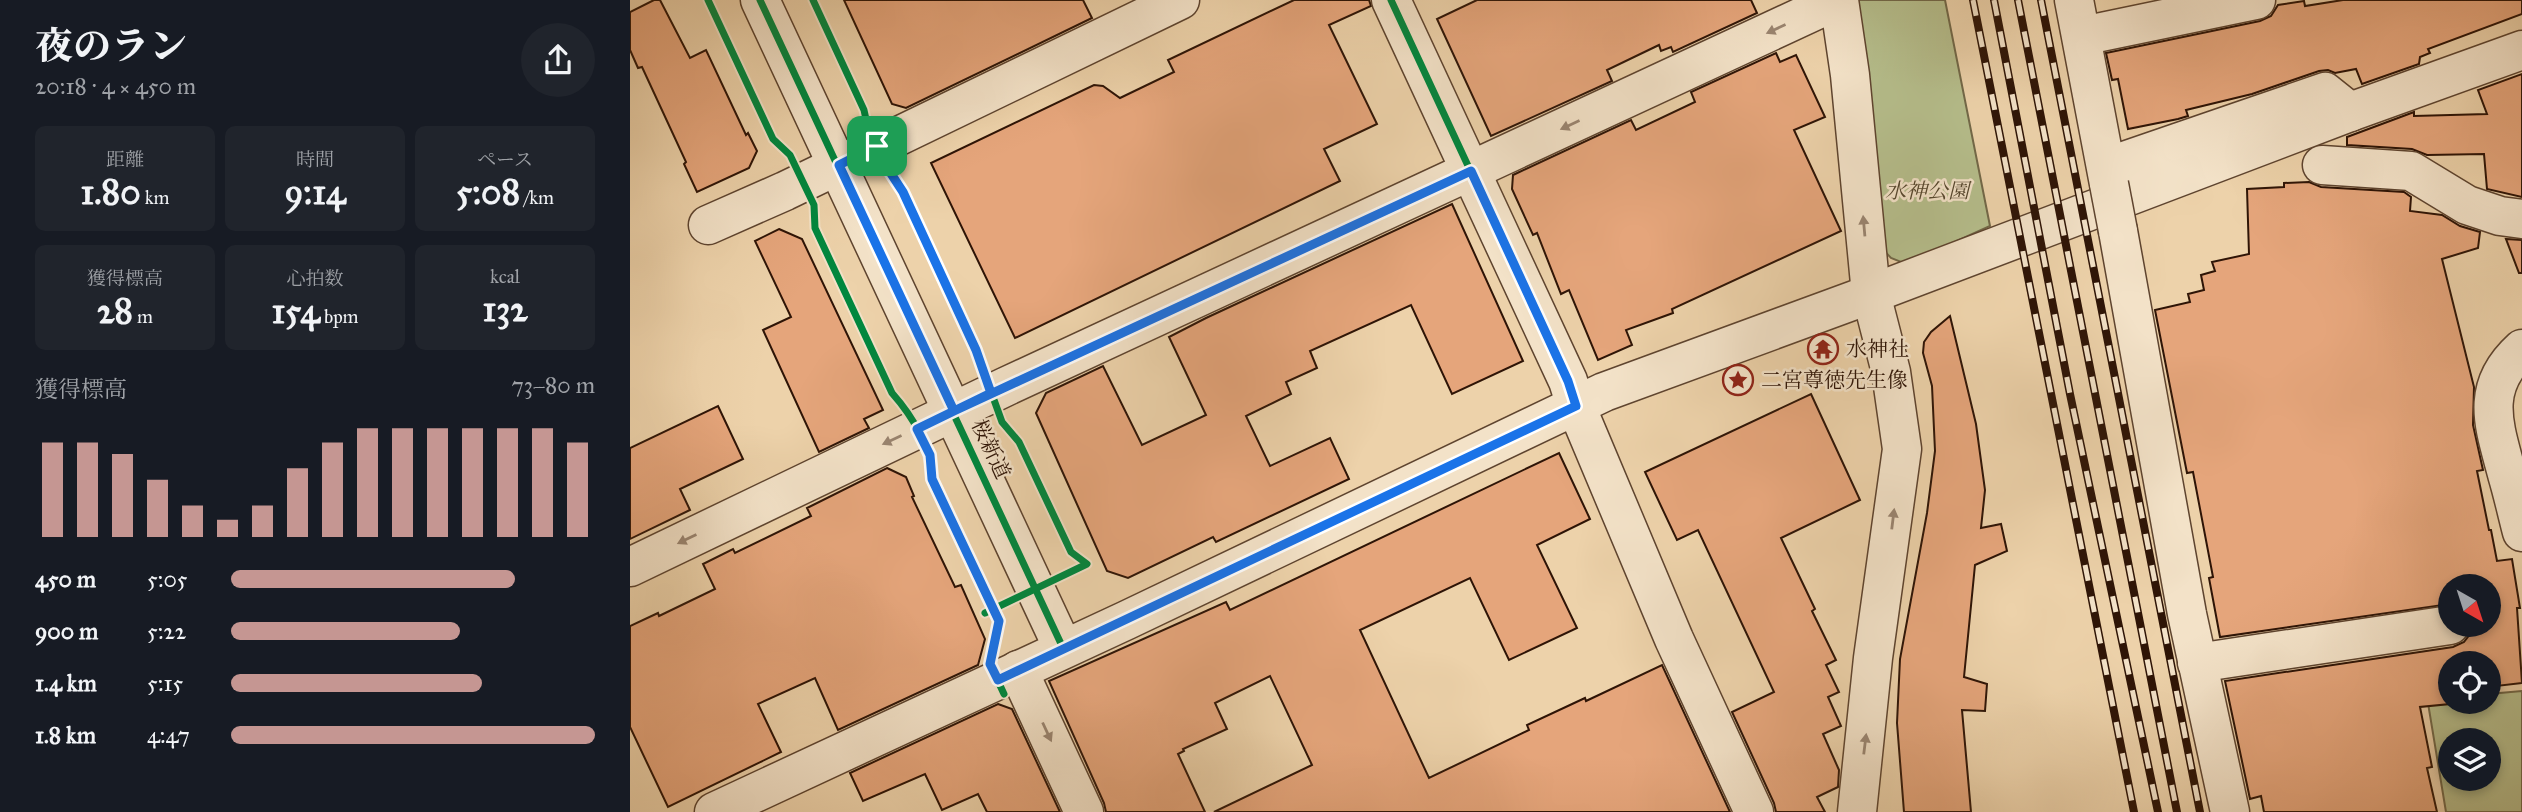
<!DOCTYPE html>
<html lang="ja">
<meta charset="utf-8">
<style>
body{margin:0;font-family:"IM FELL Great Primer","Noto Serif JP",serif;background:#20242c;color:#f1f3f6;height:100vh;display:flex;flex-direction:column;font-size:26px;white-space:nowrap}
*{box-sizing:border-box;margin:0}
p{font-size:23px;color:#9ea1a6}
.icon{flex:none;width:38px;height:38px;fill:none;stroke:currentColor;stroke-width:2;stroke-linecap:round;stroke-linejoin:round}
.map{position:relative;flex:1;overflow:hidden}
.side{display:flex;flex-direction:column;background:#171b24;width:630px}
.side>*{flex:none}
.needle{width:46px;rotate:141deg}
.buttons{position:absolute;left:1808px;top:574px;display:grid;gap:14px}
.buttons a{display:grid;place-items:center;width:63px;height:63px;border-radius:50%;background:#171b24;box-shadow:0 4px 10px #0003;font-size:35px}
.pin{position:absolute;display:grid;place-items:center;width:60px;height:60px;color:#fff;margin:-30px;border-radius:14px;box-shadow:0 4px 10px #0006}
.round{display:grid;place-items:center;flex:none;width:74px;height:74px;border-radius:37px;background:#20242c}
.head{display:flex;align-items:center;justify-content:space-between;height:119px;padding:0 35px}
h1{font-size:38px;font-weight:800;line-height:52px}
.stats{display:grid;grid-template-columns:repeat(3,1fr);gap:10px;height:119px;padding:7px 35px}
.stats div{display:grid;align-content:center;border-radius:10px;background:#20242c;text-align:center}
.stats b{font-size:35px;font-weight:800}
.stats small{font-size:19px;font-weight:400}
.stats p{font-size:19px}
.chart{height:196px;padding:14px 35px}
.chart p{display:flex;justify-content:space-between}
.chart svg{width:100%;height:126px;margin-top:7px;stroke:#c59692;stroke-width:6}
ul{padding:0 35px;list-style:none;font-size:23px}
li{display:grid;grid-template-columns:112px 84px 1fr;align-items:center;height:52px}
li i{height:18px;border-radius:9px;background:#c59692}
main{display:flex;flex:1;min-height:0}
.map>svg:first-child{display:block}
.green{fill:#b5bd8b;stroke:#726848;stroke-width:2;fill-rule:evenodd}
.building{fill:#e5a57b;stroke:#2e1406;stroke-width:2}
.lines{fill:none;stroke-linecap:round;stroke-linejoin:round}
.minor-casing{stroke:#5e442f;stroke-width:41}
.minor{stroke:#f3e2c8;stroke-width:38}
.rail-casing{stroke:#2e1406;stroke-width:8}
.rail{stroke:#f3e2c8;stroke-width:5;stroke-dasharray:16;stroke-linecap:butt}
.minor-bridge-casing{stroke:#5e442f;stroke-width:41;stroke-linecap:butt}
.minor-bridge{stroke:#f3e2c8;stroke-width:38}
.cycleway-casing{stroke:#f3e2c8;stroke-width:11}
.cycleway{stroke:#00873e;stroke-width:7}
.oneway{fill:#9a8571}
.route-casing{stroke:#fff;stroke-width:14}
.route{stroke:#1a73e8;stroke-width:9}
.labels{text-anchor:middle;stroke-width:5;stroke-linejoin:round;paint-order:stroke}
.park-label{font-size:21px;font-style:italic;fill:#56472e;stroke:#f3e2c8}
.poi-label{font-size:21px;fill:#2e1406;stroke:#f3e2c8;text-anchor:start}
.street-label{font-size:21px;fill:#2e1406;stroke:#f3e2c8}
</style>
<main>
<section class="side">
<div class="head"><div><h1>夜のラン</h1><p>20:18 · 4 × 450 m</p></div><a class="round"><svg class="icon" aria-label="share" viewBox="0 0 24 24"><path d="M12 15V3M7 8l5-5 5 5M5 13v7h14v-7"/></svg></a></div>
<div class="stats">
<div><p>距離</p><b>1.80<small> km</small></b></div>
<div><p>時間</p><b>9:14</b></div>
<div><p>ペース</p><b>5:08<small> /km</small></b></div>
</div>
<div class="stats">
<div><p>獲得標高</p><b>28<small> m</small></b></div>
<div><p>心拍数</p><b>154<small> bpm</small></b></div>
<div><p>kcal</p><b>132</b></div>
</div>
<div class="chart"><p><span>獲得標高</span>73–80 m</p>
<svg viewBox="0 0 160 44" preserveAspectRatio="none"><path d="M5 44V11M15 44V11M25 44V15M35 44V24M45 44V33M55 44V38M65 44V33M75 44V20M85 44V11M95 44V6M105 44V6M115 44V6M125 44V6M135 44V6M145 44V6M155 44V11"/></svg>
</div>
<ul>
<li><b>450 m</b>5:05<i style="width:78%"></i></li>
<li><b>900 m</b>5:22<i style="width:63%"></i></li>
<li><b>1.4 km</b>5:15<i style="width:69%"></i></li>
<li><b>1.8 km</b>4:47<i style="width:100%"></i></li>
</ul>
</section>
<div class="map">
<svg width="1892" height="812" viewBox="0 0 1892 812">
<rect width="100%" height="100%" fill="#edd2aa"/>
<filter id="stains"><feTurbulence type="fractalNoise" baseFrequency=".00286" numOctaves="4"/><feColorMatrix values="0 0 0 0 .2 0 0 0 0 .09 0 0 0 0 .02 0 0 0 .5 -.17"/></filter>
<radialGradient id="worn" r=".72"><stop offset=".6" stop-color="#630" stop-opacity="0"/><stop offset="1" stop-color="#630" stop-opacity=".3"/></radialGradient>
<g class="green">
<polygon points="1219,0 1315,0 1360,226 1276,264 1261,258 1247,243"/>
<path d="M1892 691V812H1816L1797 697 1820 702H1858L1859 694ZM1820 740H1858V779H1820Z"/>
</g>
<g class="building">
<polygon points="24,0 30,0 60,58 76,50 116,135 118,133 127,151 119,168 67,192 54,164 56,162 12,67 8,68 0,50 0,12"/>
<polygon points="214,0 453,0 462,18 276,108 262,104"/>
<polygon points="664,0 739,0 741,6 699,25 747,124 694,149 710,181 385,338 301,163 464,85 473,86 490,98 544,72 538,60"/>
<polygon points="847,0 1121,0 1127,13 1043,52 1041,47 1031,51 1029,45 977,70 982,81 861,136 807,19"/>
<polygon points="1713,0 1892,0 1892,14 1798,49 1800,53 1790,57 1789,64 1732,84 1726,69 1705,73 1698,70 1689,71 1622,94 1556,110 1558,116 1548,119 1498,129 1488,79 1482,80 1476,53 1630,21 1641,16 1648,5 1674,1 1675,6"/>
<polygon points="1146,53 1150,62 1166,55 1195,117 1164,130 1211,231 1042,309 1043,313 996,330 1002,345 968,360 939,290 931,294 907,233 903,235 882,189 883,175 1001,120 1006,130 1065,102 1061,92"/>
<polygon points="1892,74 1892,197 1857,189 1854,154 1797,155 1782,149 1717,145 1717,137 1784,112 1784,116 1857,114 1848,90"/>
<polygon points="1679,182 1691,187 1774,192 1781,197 1780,211 1812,215 1830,226 1850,232 1848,248 1812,259 1844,387 1843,425 1853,470 1847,471 1859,530 1861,530 1867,561 1882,559 1890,608 1887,608 1892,683 1858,687 1858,663 1820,663 1820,704 1790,707 1802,767 1797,768 1807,812 1634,812 1631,796 1620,799 1595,681 1823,647 1834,642 1840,634 1841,625 1858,625 1858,586 1820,586 1820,604 1590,637 1579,578 1583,577 1563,472 1557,473 1525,310 1560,302 1558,294 1574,290 1571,275 1585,271 1582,262 1619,254 1617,189 1654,187 1654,183"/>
<polygon points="822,204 893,361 822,394 781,305 680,351 687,368 656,382 661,394 616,416 640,466 700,438 719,479 586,542 583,537 498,578 477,571 406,413 416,393 473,366 512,445 576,415 539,337 576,318"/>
<polygon points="149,229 172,239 253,410 234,419 239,428 189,452 133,330 161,317 125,241"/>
<polygon points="1876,239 1892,240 1892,273 1889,273"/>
<polygon points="1320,316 1346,424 1355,490 1351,528 1371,524 1377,551 1345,565 1334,677 1357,684 1355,711 1332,710 1341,812 1274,812 1267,723 1270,659 1297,513 1305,451 1302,386 1293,353 1294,342 1301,332"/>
<polygon points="1181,394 1230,500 1151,538 1185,609 1182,611 1206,660 1196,665 1209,692 1198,697 1211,726 1193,734 1209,770 1208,787 1187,797 1195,812 1146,812 1144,803 1102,712 1144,692 1068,530 1047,540 1015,472"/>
<polygon points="88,406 113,459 50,489 60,510 0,539 0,448"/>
<polygon points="929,453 960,519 907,545 947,628 879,660 840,578 730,630 799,778 899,730 897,725 955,698 956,701 1032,665 1100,812 584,812 682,765 640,676 585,703 597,729 553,749 554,751 548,754 575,812 476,812 474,803 419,681 596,602 600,610"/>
<polygon points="257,468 276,477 284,496 282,497 325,587 331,585 355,639 348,665 208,730 185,678 128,704 151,752 38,807 0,727 0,626 28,613 29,616 85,589 73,564 103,549 105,553 181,516 177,508"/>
<polygon points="368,704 382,709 430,812 357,812 348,794 312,810 295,774 233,801 220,773"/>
</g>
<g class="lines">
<g class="minor-casing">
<g id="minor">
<polyline points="130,0 433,648"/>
<polyline points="761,0 938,381 946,406 1044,639 1124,812"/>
<polyline points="1209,0 1220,75 1241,294 1261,372 1272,449 1243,658 1227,812"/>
<polyline points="1444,0 1479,184"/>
<polyline points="1452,36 1626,0"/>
<polyline points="1692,165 1781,171 1837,205 1870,216 1892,219"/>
<polyline points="1477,167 1695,92 1720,112"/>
<polyline points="78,225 155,191 550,0"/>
<polyline points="1488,231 1557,614 1600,812"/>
<path d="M1892 349C1849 388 1864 425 1877 474 1883 494 1887 513 1892 532"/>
<polyline points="0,567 375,387 1208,0"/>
<polyline points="1567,663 1820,625"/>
<polyline points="388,670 454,812"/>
<polyline points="84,812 497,620 974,392 1241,294 1720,112 1892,50"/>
</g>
</g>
<use href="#minor" class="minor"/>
<g class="rail-casing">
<g id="rail">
<polyline points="1343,0 1504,812"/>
<polyline points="1364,0 1440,394 1528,812"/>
<polyline points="1388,0 1547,812"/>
<polyline points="1411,0 1570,812"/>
</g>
</g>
<use href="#rail" class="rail"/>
<g class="minor-bridge-casing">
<polyline id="minor-bridge" points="1479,184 1488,231"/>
</g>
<use href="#minor-bridge" class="minor-bridge"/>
<g class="cycleway-casing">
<g id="cycleway">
<path d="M78 0 143 139 160 155 184 205 185 228 262 393C285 419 299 445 302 479L369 621 360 664 374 694"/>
<polyline points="130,0 433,648"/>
<path d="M183 0 234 110C239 139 256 168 273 192L346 350 372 422 389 442 441 552 457 564 355 613"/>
<polyline points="761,0 938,381 946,406"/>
</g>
</g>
<use href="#cycleway" class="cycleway"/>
</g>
<defs><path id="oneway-solid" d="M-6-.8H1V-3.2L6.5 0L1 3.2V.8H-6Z" transform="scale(1.75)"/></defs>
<g class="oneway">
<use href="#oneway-solid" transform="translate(1146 29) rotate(155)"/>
<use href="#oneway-solid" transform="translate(940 125) rotate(155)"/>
<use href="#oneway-solid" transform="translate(1234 226) rotate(-95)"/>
<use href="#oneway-solid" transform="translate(262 440) rotate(155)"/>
<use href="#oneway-solid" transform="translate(1263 519) rotate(-83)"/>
<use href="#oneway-solid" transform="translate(57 539) rotate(154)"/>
<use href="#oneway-solid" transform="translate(417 732) rotate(65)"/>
<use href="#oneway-solid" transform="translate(1235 744) rotate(-83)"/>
</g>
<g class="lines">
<g class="route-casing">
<polyline id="route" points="247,146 258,169 273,192 346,350 361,393 287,429 300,455 302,479 369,621 360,664 368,680 946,406 938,381 841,171 324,411 209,165 247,146"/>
</g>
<use href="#route" class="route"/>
</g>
<defs>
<g id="temple-ring" transform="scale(1.575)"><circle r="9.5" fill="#f3e2c8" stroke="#8f2418" stroke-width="1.5"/><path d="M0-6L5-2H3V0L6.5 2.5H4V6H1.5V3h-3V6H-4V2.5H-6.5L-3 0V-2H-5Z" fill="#8f2418"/></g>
<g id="sight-ring" transform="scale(1.575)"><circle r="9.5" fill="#f3e2c8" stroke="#8f2418" stroke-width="1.5"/><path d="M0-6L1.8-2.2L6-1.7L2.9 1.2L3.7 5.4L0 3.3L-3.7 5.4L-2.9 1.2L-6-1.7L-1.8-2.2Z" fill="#8f2418"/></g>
</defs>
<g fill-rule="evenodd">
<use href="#temple-ring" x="1193" y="349"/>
<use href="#sight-ring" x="1108" y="380"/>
</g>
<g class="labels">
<g class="park-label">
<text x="1297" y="198">水神公園</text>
</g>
<g class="poi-label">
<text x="1216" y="356">水神社</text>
<text x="1131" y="387">二宮尊徳先生像</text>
</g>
<g class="street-label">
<text transform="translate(361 449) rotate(65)" y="7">桜新道</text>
</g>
</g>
<rect width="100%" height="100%" filter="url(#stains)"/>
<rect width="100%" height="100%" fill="url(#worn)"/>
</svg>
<div class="buttons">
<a><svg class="needle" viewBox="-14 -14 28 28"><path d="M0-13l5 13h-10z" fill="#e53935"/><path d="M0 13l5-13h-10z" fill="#9ea1a6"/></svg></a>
<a><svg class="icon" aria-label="locate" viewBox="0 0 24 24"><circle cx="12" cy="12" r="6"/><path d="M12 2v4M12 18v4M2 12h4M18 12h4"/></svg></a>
<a><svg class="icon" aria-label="layers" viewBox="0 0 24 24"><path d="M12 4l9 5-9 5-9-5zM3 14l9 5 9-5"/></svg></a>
</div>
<div class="pin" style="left:247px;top:146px;background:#1e9e55"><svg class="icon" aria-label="arrive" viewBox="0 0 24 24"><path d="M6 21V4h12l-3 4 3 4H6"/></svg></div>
</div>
</main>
